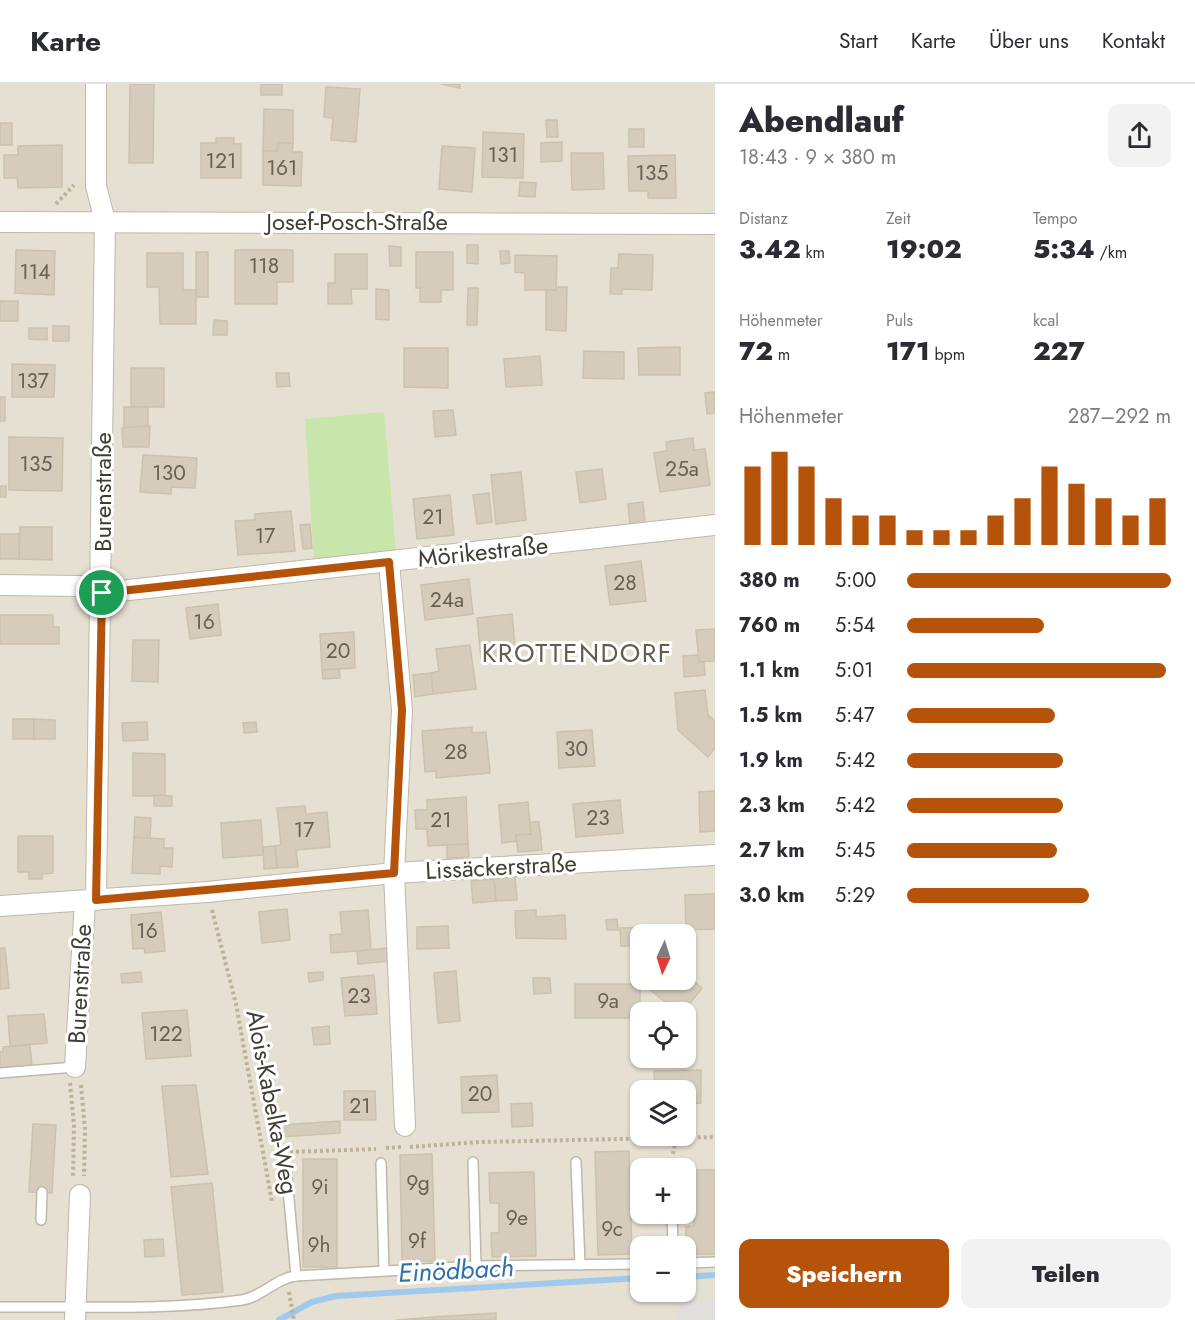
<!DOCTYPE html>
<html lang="de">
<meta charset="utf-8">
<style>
body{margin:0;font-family:Jost,sans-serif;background:#f2f2f3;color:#2b2b33;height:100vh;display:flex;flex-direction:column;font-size:22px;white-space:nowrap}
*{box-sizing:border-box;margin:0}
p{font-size:20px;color:#7c7c81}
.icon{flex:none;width:33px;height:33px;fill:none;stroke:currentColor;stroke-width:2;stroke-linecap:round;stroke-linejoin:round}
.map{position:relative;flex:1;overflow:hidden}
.details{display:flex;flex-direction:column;background:#fff;width:480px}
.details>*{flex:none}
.needle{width:39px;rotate:184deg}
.controls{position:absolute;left:630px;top:840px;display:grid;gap:12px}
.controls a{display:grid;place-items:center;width:66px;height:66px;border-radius:12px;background:#fff;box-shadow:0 2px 4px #0004;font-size:30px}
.pin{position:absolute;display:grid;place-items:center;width:51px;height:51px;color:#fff;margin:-26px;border:3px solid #fff;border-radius:50%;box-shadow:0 2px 6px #0007}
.round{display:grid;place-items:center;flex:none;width:63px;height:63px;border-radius:12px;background:#f2f2f3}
.overview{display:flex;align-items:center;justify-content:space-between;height:102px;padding:0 24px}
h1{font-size:33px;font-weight:800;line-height:45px}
.stats{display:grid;grid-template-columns:repeat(3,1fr);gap:9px;height:102px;padding:6px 24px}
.stats div{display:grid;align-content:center}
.stats b{font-size:26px;font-weight:800}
.stats small{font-size:16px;font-weight:400}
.stats p{font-size:16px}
.chart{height:168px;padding:12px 24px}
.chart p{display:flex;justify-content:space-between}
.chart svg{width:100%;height:108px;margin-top:6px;stroke:#b45309;stroke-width:6}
.button{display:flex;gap:12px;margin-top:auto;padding:12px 24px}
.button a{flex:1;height:69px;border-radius:12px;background:#b45309;color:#fff;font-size:24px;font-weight:800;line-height:69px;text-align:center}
.button a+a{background:#f2f2f3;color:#2b2b33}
ul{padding:0 24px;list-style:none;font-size:20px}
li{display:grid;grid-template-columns:96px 72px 1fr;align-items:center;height:45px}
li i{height:15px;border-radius:8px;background:#b45309}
header{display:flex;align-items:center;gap:36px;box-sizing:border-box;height:84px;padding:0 30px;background:#fff;border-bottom:2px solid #e1e1e2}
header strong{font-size:28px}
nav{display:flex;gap:33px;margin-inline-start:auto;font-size:21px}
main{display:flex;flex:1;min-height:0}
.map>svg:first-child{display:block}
.residential{fill:#e5e0d1;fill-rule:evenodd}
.green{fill:#c8e5ac}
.parking{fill:#e1dfdb}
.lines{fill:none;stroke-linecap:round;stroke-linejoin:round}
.stream{stroke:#9fc9ed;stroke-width:6}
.building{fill:#d5ccbc;stroke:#ccc2ac;stroke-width:1.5}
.lane-casing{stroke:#bfb8a9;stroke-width:12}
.street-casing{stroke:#bfb8a9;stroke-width:22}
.path{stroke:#bdb297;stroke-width:4;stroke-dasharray:3 3;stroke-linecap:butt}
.lane{stroke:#fff;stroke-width:9}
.street{stroke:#fff;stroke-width:20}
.route-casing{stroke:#fff;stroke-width:12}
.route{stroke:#b45309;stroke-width:8}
.labels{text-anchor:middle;stroke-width:6;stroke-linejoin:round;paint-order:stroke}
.number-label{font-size:21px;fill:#676155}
.street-label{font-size:24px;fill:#423d33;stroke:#fff}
.neighbourhood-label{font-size:26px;letter-spacing:1.5px;fill:#655c4b;stroke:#fff}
.water-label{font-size:26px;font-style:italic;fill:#316faa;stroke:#fff}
</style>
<header>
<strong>Karte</strong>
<nav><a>Start</a><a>Karte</a><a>Über uns</a><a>Kontakt</a></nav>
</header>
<main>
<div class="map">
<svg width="715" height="1236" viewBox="0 0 715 1236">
<rect width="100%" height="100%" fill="#f1ede3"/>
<path class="residential" d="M0 0H715V1236H0ZM640 850H686V896H640ZM640 928H686V974H640ZM640 1006H686V1052H640ZM640 1084H686V1130H640ZM640 1162H686V1208H640Z"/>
<polygon class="green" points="384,328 396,468 314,478 305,335"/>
<polygon class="parking" points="676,1214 715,1215 715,1236 677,1236"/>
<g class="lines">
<g class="stream">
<polyline points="686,1193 715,1191"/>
<polyline points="279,1236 312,1218 336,1212 640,1194"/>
</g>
</g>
<g class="building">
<polygon points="130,0 154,0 153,79 129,79"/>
<rect x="261" y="0" width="21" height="11"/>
<polygon points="441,0 460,0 460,4"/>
<polygon points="326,3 360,5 356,58 331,56 333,34 324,33"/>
<polygon points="264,25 293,26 293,59 278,59 277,67 263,67"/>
<polygon points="546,36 557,36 558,53 547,53"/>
<rect x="0" y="39" width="12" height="22"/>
<rect x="629" y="45" width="15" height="18"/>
<polygon points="483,48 524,50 523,94 482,93"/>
<polygon points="216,54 234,54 234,60 241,60 241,94 201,94 201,59 216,59"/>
<polygon points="562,58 562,77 541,78 541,59"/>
<polygon points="278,59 293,59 292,68 302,68 301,102 263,101 263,67 277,67"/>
<polygon points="62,61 62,103 18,104 17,94 4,94 4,71 18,71 18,62"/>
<polygon points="442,62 475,64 472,108 439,105"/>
<polygon points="571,69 603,69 604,105 572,106"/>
<polygon points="675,71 676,114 648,114 648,107 629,107 628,72"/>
<polygon points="520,98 536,99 535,113 519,112"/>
<polygon points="467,161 478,161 478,180 467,179"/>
<polygon points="389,162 401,163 401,182 390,182"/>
<polygon points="16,166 55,167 54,211 15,209"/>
<polygon points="235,166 293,166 293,198 277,198 277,220 235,220"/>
<polygon points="500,167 509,167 510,179 501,180"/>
<rect x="196" y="168" width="12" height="45"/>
<polygon points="416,168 453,168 453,206 441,206 441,218 420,218 420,204 416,204"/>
<polygon points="147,169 183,169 183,206 196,206 196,240 160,240 159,203 147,203"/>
<polygon points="335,170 367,170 367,205 351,205 352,220 328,220 328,199 335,199"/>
<polygon points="619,170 653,171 652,206 622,205 622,210 610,210 611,184 618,184"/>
<polygon points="515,171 557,172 556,206 525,206 525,189 515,188"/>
<polygon points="556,203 567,203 566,247 546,246 546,206 556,206"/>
<polygon points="468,204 478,204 477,241 467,241"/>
<polygon points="376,205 389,206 389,236 376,235"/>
<rect x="0" y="217" width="18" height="20"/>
<polygon points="214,236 227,237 227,251 213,251"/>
<rect x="53" y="242" width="16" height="15"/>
<polygon points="29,244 47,244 47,256 29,255"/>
<polygon points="680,263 680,291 639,291 638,264"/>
<polygon points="404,264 448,264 448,304 404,303"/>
<polygon points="584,267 624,268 624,295 583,294"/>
<polygon points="540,272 542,301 506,303 504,275"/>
<polygon points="12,280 55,281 54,313 12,313"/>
<rect x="131" y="284" width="33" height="39"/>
<polygon points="276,289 289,289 290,302 277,303"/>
<polygon points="715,308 715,329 707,330 705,309"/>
<rect x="0" y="313" width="5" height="24"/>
<polygon points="124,323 148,323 148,342 124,344"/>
<polygon points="453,326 456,351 435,353 433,327"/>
<polygon points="150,342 149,363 123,363 122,344"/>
<polygon points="9,353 63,354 62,407 9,406"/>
<polygon points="693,354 694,366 705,365 710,401 660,408 654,369 667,367 666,358"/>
<polygon points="143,371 197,374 195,404 171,403 171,410 140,408"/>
<polygon points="602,385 606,415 580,419 576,388"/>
<polygon points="521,388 526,436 496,440 491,391"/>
<rect x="0" y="402" width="6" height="11"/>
<polygon points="489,409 492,438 477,440 473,411"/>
<polygon points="450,411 454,451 417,455 413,415"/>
<polygon points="643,418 645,440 630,442 628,420"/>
<polygon points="291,427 295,467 238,471 235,437 255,436 255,430"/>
<polygon points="310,440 312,464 303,465 300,441"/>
<polygon points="20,443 52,443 52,476 19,475"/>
<rect x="0" y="450" width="19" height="25"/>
<polygon points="641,477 646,517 610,521 605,482"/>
<polygon points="469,495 473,530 425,536 421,501"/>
<polygon points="218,520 221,551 190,555 186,524"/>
<polygon points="512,530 516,572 481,575 477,534"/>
<polygon points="0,531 53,531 53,543 59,543 59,560 0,560"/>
<polygon points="715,545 715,577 699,578 696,546"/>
<polygon points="354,548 355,584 322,586 320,550"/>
<polygon points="133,556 159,556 158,598 132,597"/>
<polygon points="470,561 476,605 433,610 431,589 439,587 436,565"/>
<polygon points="698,571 699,578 704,578 705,591 684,593 683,572"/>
<polygon points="339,585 340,594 323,595 322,586"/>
<polygon points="431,589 433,610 415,613 413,591"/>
<polygon points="705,606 708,631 715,637 715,664 708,673 678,646 675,609"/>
<rect x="13" y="635" width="21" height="20"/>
<polygon points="34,635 55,636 55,655 34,655"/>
<polygon points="147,638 148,656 123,657 122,639"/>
<polygon points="256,638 257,648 244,649 243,639"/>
<polygon points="472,643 472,649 486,648 490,689 436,694 436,687 425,688 422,647"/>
<polygon points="592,646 595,682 559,684 557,648"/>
<polygon points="133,669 165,670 165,712 133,712"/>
<polygon points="715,707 715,747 700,748 699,708"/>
<polygon points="154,711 172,712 172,722 154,722"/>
<polygon points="466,713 468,760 428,762 427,745 416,745 415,726 427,726 427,716"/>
<polygon points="620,716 623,749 576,753 573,720"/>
<polygon points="528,718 531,750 516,751 517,757 502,759 499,721"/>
<polygon points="305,722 306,730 327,728 330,763 296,766 298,783 277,784 275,762 281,761 277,724"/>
<polygon points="135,733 151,734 150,755 134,753"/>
<polygon points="261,736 263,771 223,774 221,739"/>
<polygon points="530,738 539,738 542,766 518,768 516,751 531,750"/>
<polygon points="18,752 53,752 53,789 42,790 42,795 29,795 29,788 18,788"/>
<polygon points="134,753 164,755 164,764 173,764 172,783 160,782 160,790 132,789"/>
<polygon points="468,760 469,773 447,774 447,761"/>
<polygon points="275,762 277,784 264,785 263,763"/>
<polygon points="515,793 517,816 496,817 494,795"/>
<polygon points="494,795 496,817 473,819 471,797"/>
<polygon points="715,810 715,845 686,846 685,811"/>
<polygon points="287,825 290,856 262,859 259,828"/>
<polygon points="368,826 371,866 331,869 330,851 342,850 340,828"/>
<polygon points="536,826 536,833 565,831 566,855 516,854 515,827"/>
<polygon points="161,828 165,867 145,869 144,864 133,865 131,831"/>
<polygon points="617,835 618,846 607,846 606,836"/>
<polygon points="448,842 449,864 417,865 417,843"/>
<polygon points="686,842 686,860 686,850 640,850 640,862 621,862 620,844"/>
<polygon points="0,864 5,864 9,904 0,905"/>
<polygon points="388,864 389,877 358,880 357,867"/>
<polygon points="456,887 460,937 438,939 434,889"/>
<polygon points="141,888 142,898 122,899 121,890"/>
<polygon points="323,888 323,896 309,898 308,889"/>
<polygon points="374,891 377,930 345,932 341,894"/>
<polygon points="686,891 702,904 683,928 678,928 645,902 650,896 686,896"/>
<polygon points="533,894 550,894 551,909 534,910"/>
<rect x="575" y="900" width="65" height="34"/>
<polygon points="187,926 191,972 146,975 142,929"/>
<polygon points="44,930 47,959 10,962 8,932"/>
<polygon points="329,942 330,960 314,961 312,944"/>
<polygon points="30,961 32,982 0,984 0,968 3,968 3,963"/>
<polygon points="701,986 701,1019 686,1020 686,1006 655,1006 654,987"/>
<polygon points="497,991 499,1028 462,1029 461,993"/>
<polygon points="196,1001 208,1090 171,1093 162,1002"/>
<polygon points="344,1007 375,1007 376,1036 344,1036"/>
<polygon points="532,1019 533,1042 512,1043 511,1020"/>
<polygon points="340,1037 340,1049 280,1053 280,1041"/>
<polygon points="33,1040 56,1041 52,1109 29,1108"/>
<polygon points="629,1067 632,1170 598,1171 595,1068"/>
<polygon points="432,1070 435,1177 402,1177 400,1071"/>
<rect x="303" y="1075" width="34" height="108"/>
<polygon points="686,1086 715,1086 715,1170 686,1170 686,1143 694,1142 694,1115 686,1115"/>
<polygon points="534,1088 536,1172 492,1173 491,1149 499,1149 499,1119 490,1119 489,1089"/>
<polygon points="212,1099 223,1208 182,1211 171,1103"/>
<polygon points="163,1155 164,1172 145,1173 144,1156"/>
<polygon points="496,1229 496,1236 434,1236 434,1233"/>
<polygon points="434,1233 434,1236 396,1236"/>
</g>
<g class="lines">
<g class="lane-casing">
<g id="lane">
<polyline points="0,989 75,983"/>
<polyline points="473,1078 476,1182"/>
<polyline points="576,1078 580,1181"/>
<polyline points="381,1079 384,1187"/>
<polyline points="671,1082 671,1084"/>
<polyline points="286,1083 296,1192"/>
<polyline points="672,1130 673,1162"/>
<polyline points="41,1136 42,1108"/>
<polyline points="686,1179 715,1178"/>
<path d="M0 1223C80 1222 163 1227 242 1216 262 1213 276 1194 296 1192L476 1182 640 1180"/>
</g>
</g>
<g class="street-casing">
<g id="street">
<polyline points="96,0 96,102 105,137 96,816"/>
<polyline points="0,138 715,140"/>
<polyline points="389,478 402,626 394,789 405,1042"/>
<polyline points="0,501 80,502 102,509 715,441"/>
<polyline points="0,822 207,808 394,789 715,771"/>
<polyline points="75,983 85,818"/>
<polyline points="75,1236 80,1111"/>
</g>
</g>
<g class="path">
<polyline points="56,120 74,101"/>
<polyline points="212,826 236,920 272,1118"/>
<polyline points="70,999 74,1041 73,1094"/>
<polyline points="81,1001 85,1045 84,1092"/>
<polyline points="410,1063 480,1058 715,1053"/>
<polyline points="386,1064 402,1063"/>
<polyline points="290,1068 376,1065"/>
<polyline points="673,1070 676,1054"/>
<polyline points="289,1208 294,1236"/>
</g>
<use href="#lane" class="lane"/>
<use href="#street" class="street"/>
</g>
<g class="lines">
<g class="route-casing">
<polygon id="route" points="389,478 402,626 394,789 96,816 102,509"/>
</g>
<use href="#route" class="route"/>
</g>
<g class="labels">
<g class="number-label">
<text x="503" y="78">131</text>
<text x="221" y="84">121</text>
<text x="282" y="91">161</text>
<text x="652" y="96">135</text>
<text x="264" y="189">118</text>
<text x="35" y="195">114</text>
<text x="33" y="304">137</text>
<text x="36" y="387">135</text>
<text x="682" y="392">25a</text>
<text x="169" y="396">130</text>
<text x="433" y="440">21</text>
<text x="265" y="459">17</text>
<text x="625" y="506">28</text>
<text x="447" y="523">24a</text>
<text x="204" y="545">16</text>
<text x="338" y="574">20</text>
<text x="576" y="672">30</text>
<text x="456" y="675">28</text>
<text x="598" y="741">23</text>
<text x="441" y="743">21</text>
<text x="304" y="753">17</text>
<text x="147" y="854">16</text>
<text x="359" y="919">23</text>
<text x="608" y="924">9a</text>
<text x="166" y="957">122</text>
<text x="480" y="1017">20</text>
<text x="360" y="1029">21</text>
<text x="418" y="1106">9g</text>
<text x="320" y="1110">9i</text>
<text x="517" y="1141">9e</text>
<text x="612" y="1152">9c</text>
<text x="417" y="1164">9f</text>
<text x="319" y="1168">9h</text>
</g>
<g class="street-label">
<text x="357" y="146">Josef-Posch-Straße</text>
<text transform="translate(103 408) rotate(-90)" y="8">Burenstraße</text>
<text transform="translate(483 468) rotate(-6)" y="8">Mörikestraße</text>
<text transform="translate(501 783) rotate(-3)" y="8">Lissäckerstraße</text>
<text transform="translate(80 900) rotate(-87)" y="8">Burenstraße</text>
<text transform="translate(272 1018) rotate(79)" y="8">Alois-Kabelka-Weg</text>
</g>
<g class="neighbourhood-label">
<text x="577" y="578">KROTTENDORF</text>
</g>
<g class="water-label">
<text transform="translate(456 1186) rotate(-3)" y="9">Einödbach</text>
</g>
</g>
</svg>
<div class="controls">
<a><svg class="needle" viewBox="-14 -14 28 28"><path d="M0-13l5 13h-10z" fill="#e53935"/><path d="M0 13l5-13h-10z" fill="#7c7c81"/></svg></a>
<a><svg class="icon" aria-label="locate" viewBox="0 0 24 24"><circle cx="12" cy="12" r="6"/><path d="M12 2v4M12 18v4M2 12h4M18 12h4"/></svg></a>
<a><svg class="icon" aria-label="layers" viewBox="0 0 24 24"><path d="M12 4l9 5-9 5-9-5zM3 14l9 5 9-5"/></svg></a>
<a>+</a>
<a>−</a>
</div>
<div class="pin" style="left:102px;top:509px;background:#1e9e55"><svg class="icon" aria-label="arrive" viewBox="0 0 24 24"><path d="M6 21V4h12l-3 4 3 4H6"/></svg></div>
</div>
<section class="details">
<div class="overview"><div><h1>Abendlauf</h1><p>18:43 · 9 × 380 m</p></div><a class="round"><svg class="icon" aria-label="share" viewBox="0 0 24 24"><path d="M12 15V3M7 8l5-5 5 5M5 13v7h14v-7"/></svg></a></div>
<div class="stats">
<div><p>Distanz</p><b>3.42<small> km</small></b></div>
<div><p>Zeit</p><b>19:02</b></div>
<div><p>Tempo</p><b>5:34<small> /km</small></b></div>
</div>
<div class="stats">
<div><p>Höhenmeter</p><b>72<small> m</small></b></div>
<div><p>Puls</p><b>171<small> bpm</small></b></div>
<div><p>kcal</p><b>227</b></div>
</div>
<div class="chart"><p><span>Höhenmeter</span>287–292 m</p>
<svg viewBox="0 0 160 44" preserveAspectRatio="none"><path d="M5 44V12M15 44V6M25 44V12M35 44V25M45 44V32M55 44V32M65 44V38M75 44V38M85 44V38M95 44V32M105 44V25M115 44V12M125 44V19M135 44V25M145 44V32M155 44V25"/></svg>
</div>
<ul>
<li><b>380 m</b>5:00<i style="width:100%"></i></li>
<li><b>760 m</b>5:54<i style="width:52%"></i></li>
<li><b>1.1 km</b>5:01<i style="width:98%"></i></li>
<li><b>1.5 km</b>5:47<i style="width:56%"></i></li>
<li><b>1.9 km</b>5:42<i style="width:59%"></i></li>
<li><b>2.3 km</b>5:42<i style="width:59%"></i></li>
<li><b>2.7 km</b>5:45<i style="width:57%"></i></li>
<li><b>3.0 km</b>5:29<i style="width:69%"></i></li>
</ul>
<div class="button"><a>Speichern</a><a>Teilen</a></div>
</section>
</main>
